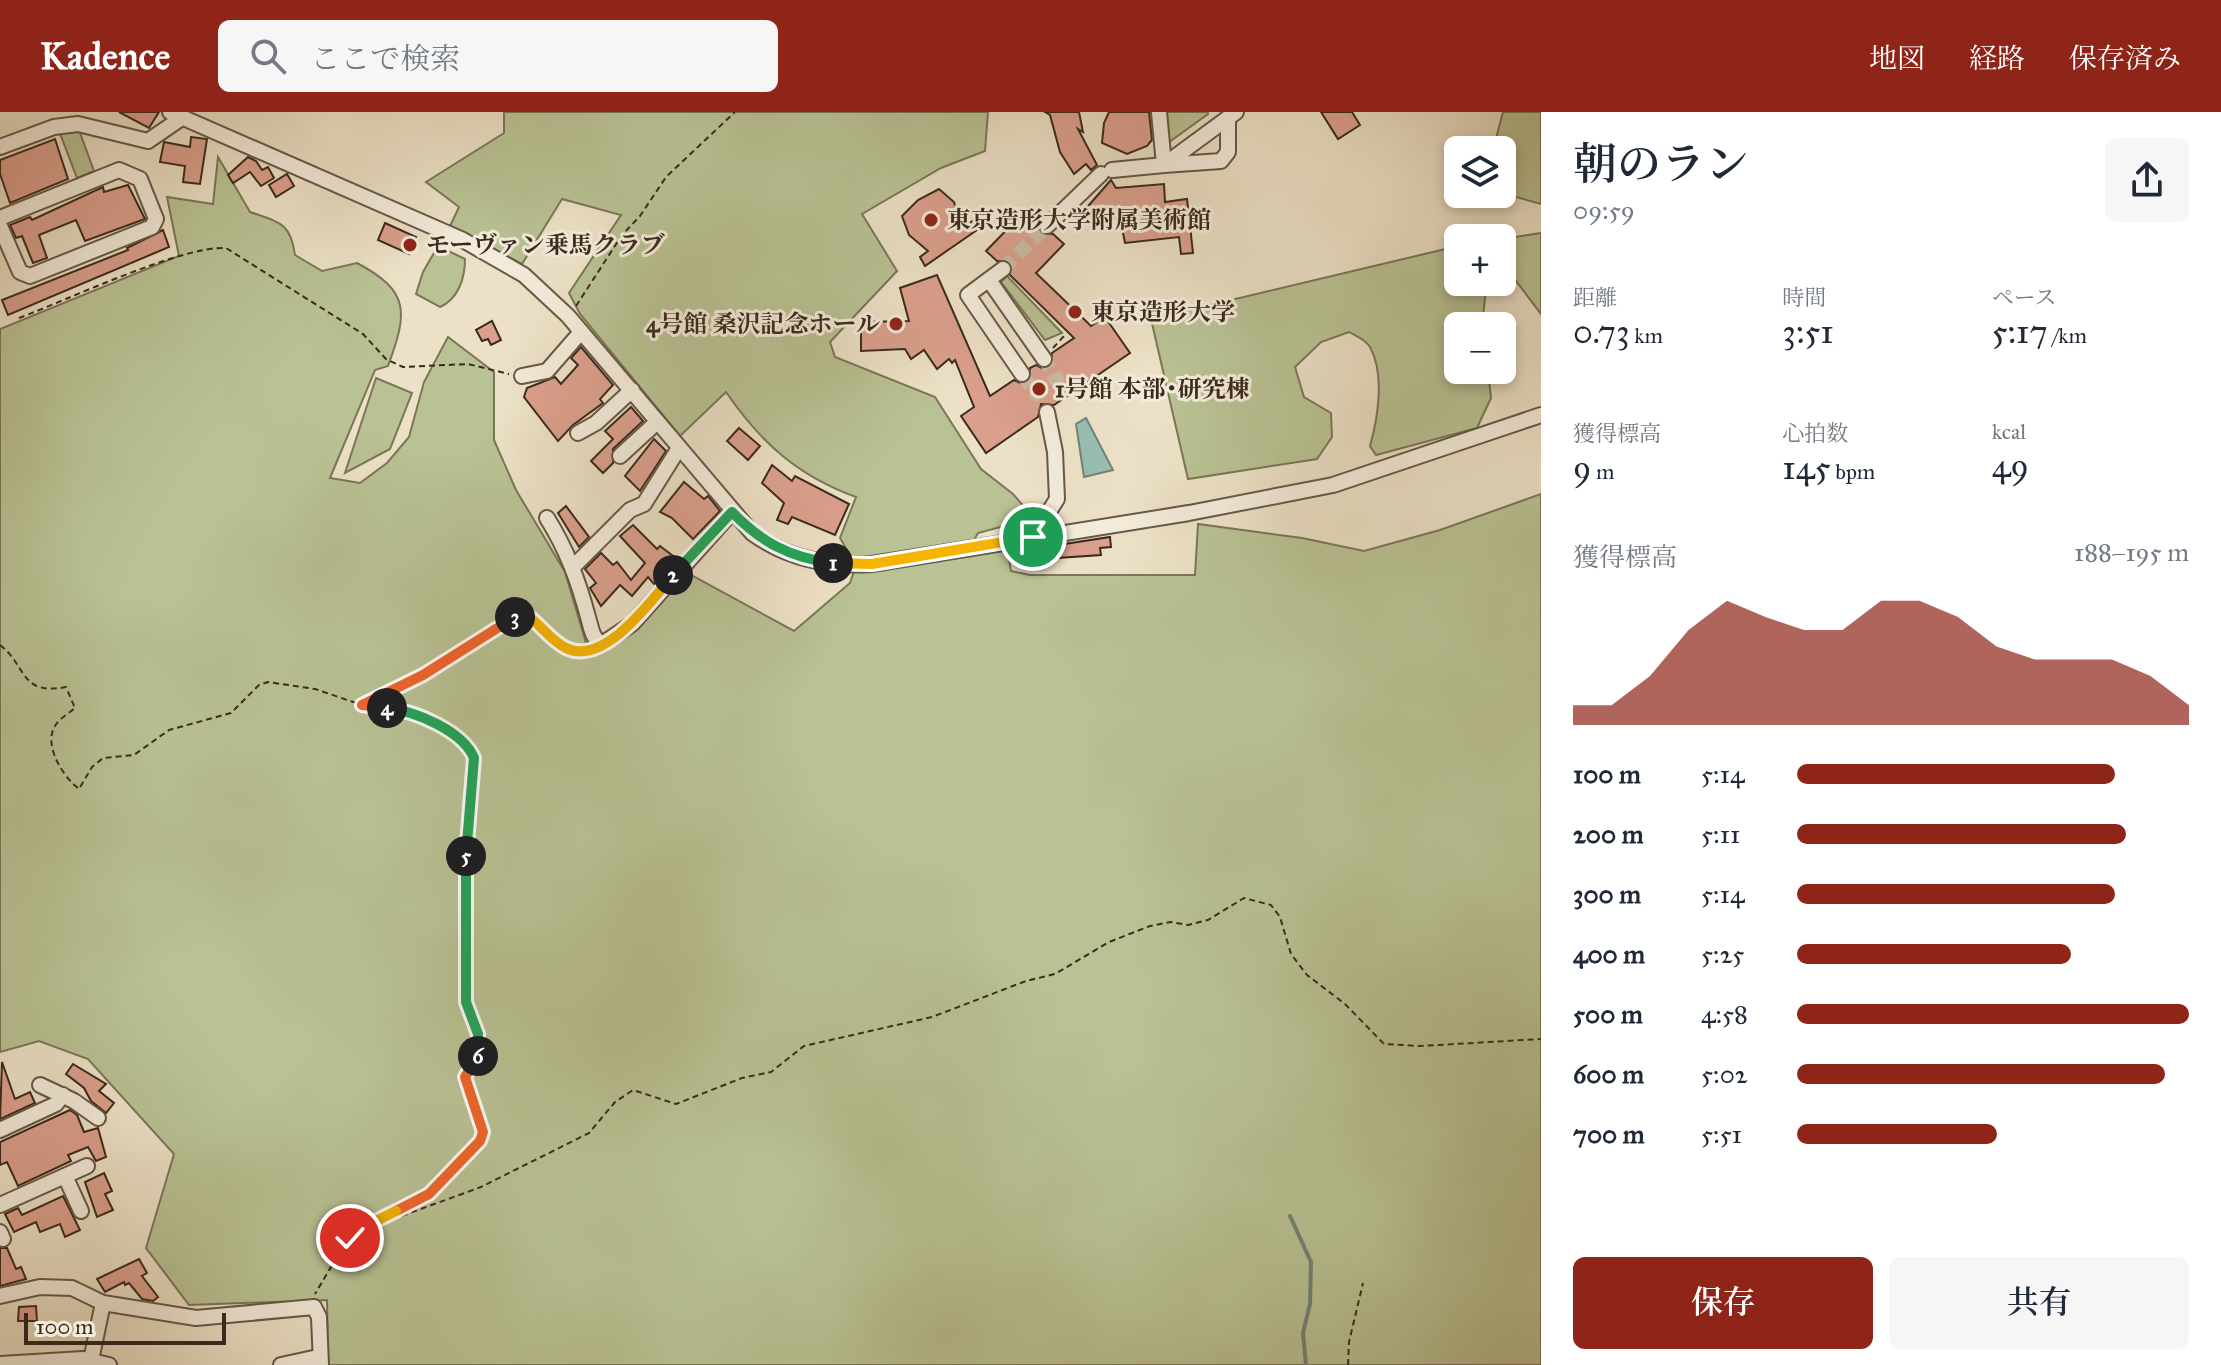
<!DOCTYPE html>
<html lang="ja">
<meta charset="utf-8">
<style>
body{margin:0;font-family:"IM FELL Great Primer","Noto Serif JP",serif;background:#f6f6f7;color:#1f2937;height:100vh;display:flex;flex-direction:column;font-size:30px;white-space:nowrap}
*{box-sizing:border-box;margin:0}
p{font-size:26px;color:#747a83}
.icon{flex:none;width:44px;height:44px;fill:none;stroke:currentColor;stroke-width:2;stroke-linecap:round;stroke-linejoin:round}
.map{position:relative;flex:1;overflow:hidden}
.sheet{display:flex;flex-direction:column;background:#fff;width:680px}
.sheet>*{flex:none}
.buttons{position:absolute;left:1444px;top:24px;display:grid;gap:16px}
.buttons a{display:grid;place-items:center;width:72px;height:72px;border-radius:12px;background:#fff;box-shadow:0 4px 12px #0003;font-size:40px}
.scale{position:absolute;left:24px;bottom:20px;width:202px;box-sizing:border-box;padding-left:8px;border:4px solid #3b2a1c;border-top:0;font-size:22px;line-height:28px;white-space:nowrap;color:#3b2a1c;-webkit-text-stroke:6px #f3ecdb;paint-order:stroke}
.pin{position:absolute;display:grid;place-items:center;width:68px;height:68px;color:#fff;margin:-34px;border:4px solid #fff;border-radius:50%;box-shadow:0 2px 8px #0007}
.km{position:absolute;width:40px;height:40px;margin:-20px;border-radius:50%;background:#222;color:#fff;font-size:22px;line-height:40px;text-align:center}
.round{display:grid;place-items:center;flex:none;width:84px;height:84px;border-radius:12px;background:#f6f6f7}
.headline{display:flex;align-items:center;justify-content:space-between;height:136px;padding:0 32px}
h1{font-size:44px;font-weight:600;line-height:60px}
.metrics{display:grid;grid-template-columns:repeat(3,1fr);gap:12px;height:136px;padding:8px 32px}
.metrics div{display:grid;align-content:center}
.metrics b{font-size:34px;font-weight:600}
.metrics small{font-size:22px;font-weight:400}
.metrics p{font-size:22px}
.chart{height:224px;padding:16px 32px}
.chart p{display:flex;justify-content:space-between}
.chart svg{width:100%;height:144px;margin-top:8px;fill:#8f2418;opacity:.7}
.action{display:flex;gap:16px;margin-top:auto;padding:16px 32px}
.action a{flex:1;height:92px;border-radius:12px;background:#8f2418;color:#fff;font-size:32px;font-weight:600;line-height:92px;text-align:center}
.action a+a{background:#f6f6f7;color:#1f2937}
ul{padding:0 32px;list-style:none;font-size:26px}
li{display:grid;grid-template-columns:128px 96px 1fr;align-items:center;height:60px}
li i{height:20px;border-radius:10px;background:#8f2418}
header{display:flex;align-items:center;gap:48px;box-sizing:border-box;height:112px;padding:0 40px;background:#8f2418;color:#fff}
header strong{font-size:38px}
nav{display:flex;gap:44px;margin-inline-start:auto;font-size:28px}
.search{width:560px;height:72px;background:#f6f6f7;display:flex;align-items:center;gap:20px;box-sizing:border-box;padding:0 28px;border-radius:12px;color:#747a83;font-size:30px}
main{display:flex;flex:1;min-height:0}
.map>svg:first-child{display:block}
.green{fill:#b9c294;stroke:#7a7658;stroke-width:2}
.water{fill:#99beb3;stroke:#738377;stroke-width:2}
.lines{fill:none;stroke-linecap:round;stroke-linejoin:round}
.stream{stroke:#738377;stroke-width:4}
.building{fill:#dba08d;stroke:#3b2a1c;stroke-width:2}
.minor-tunnel{stroke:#c9bca5;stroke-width:14;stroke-dasharray:14 7;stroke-linecap:butt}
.minor-casing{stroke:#675847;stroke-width:18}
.path{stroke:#3b2a1c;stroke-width:2;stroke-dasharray:6 4;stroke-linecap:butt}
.minor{stroke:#f3ecdb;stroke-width:14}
.split-1-casing{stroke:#fff;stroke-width:16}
.split-2-casing{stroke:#fff;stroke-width:16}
.split-3-casing{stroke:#fff;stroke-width:16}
.split-4-casing{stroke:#fff;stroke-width:16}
.split-5-casing{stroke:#fff;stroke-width:16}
.split-6-casing{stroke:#fff;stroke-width:16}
.split-7-casing{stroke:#fff;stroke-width:16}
.split-8-casing{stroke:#fff;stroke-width:16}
.split-1{stroke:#f5b400;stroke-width:10}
.split-2{stroke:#22a559;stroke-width:10}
.split-3{stroke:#f5b400;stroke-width:10}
.split-4{stroke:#f0652b;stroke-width:10}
.split-5{stroke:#22a559;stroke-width:10}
.split-6{stroke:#22a559;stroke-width:10}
.split-7{stroke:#f0652b;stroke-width:10}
.split-8{stroke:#f5b400;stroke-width:10}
.poi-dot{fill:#8f2418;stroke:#f3ecdb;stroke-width:3}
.labels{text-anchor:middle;stroke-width:6;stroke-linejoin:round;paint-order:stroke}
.poi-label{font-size:24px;font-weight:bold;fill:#3b2a1c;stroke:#f3ecdb;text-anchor:start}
</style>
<header>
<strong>Kadence</strong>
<div class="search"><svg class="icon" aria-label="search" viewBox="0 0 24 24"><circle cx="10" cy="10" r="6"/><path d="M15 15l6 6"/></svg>ここで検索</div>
<nav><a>地図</a><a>経路</a><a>保存済み</a></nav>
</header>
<main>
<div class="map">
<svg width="1541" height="1253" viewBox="0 0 1541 1253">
<rect width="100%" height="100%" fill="#ece1c7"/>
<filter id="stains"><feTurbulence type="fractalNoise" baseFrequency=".0025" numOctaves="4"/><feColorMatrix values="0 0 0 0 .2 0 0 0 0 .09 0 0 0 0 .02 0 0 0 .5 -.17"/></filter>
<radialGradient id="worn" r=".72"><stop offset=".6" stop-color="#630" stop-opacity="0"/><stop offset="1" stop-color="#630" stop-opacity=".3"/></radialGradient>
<g class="green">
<path d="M504 0H988L985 39 941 56 862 102 897 159 830 230 835 245 935 285 981 357 1013 382 1027 398 1030 407 978 421 974 428 853 448 840 426 856 385C798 364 761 331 726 280L680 324 580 202 569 181 621 103 562 87 522 152 450 114 459 95 426 70 504 21Z"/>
<polygon points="1165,0 1208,0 1208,2 1168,31"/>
<polygon points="1503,0 1541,0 1541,92 1502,81 1502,38 1493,38"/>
<polygon points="79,18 94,59 77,66 59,19"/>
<path d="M218 45 250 100C279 110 291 111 295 143L322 159 357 151C410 179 408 200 388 254L375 258 330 366 360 371 387 351 409 325 424 270 448 225 494 260V328L516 378 565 460 589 541C641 515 651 506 684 459L794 519 850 471 854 459 1007 436 1011 459 1030 463H1195L1198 412 1302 426 1364 439 1440 418 1541 382V1253H328L327 1188 189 1193 146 1136 174 1042 88 947 39 929 0 940V217L179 144 167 85 213 92Z"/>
<path d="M1541 121V202L1516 169 1486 177 1482 214H1458V258H1488L1491 286 1477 316 1376 343 1370 334C1378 306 1385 262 1370 235 1366 228 1356 224 1349 220L1321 230 1295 255 1304 285 1331 301 1332 325 1317 347 1188 367 1151 207 1458 134V170H1502V127Z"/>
<path d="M438 134 465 147C465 167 458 187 440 195L416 182 423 160Z"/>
<polygon points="1007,164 1062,221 1045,228 1001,170"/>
<polygon points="376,266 412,281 390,337 345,361"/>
</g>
<polygon class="water" points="1086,306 1113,358 1084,365 1076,312"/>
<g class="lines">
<polyline class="stream" points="1290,1104 1311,1150 1310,1192 1303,1221 1306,1253"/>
</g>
<g class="building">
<polygon points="119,0 159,0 149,16"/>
<polygon points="1045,0 1079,0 1083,20 1078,17 1097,53 1091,58 1086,52 1074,62 1060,40 1050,3"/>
<polygon points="1109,0 1149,0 1152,28 1147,34 1127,42 1102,31 1104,11"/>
<polygon points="1321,0 1352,0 1360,13 1338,27"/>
<polygon points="191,25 207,27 200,72 183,70 185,54 160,50 164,30 190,35"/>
<polygon points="55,27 68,67 10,91 0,62 0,48"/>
<polygon points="248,45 256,49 262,58 268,55 274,66 261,74 250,60 233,71 228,63"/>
<polygon points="287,62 294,74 276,85 269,73"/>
<polygon points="1111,68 1116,76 1164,72 1165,90 1187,87 1193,141 1181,142 1179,125 1125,131 1120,105 1074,110"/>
<polygon points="128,73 145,107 85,129 76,108 39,123 47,146 33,151 22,124 16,126 10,113 30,105 32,108 103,75 104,80"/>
<polygon points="939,77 954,90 962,116 984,101 990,109 925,154 920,145 928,139 909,123 902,104 918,88"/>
<polygon points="1028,96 1040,108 1037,116 1040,121 1053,122 1064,132 1036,161 1091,214 1105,205 1130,241 1054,293 1041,292 1038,305 986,341 961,304 974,295 955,248 952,251 949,247 937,257 924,238 911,247 905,237 861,239 861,210 909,209 900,176 937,163 990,284 1014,268 1022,272 1028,270 1030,256 1036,253 1044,257 1050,255 1052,241 1074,226 1010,163 1010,150 997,149 986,139"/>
<polygon points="385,111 416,125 409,142 378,128"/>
<polygon points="163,118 169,135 8,203 2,188 128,138 127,136"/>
<polygon points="492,209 501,228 491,233 488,227 482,229 476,218"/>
<polygon points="581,235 613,273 600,287 603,291 573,313 558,329 524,285 527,276 555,265 561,272 578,253 571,246"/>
<polygon points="631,295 643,309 613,337 613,351 603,361 591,349 613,327 605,319"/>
<polygon points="739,316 760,334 748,348 727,329"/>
<polygon points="654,327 666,339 640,379 625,364"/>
<polygon points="772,353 792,369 795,364 849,392 835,423 792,405 788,412 777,408 784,391 762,371"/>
<polygon points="684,370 704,387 708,384 720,399 693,427 672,406 660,400"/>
<polygon points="566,394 589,425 579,435 558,401"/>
<polygon points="633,413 657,437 660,434 677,447 654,472 648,465 632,484 620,473 601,494 590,476 596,471 585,457 601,441 613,453 617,450 631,468 645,451 620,424"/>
<polygon points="1110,425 1111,435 1100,436 1101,443 1013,449 1012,440"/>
<polygon points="2,950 15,987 30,980 35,991 0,1007"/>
<polygon points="73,952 106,972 99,979 114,991 106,1001 91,989 84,976 66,962"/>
<polygon points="70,998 77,1003 84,1020 98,1016 106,1045 96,1049 88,1035 68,1043 71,1049 18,1074 7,1050 0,1053 0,1030"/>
<polygon points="104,1061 112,1079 105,1082 113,1098 97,1105 85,1070"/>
<polygon points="63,1084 80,1118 65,1125 60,1112 40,1120 36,1110 14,1120 5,1102 18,1096 22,1103"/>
<polygon points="0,1136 7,1136 16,1157 21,1155 26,1167 0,1174"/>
<polygon points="139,1147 147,1161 142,1164 158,1185 153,1189 142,1187 129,1171 125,1173 124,1170 105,1180 97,1167"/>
<polygon points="36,1194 37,1209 18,1209 19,1195"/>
</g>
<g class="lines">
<g class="minor-tunnel">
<polyline points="1003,157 1047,114"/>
<polyline points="1022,262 1036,282 1057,267 1044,247"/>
</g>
<g class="minor-casing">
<g id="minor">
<path d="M170 0 463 128 524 163 568 204 752 421C788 447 828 455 872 452L1189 401 1333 373 1541 303"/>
<polyline points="1159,0 1164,53 1221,49 1228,40 1228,6"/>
<polyline points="0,35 54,15 78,12 148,29 183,5"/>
<polyline points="1112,58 1164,53 1236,0"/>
<polyline points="0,106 119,58 140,67 156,107 152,115 30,164 20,160 0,114"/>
<polyline points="1047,114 1101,62"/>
<polyline points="1003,157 968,183 1022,262"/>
<polyline points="989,168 1044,247"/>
<polyline points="522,264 547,259 581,220"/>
<polyline points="578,321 596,311 632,278"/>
<polyline points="620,344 657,310"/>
<path d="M547 406C567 438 578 468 588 505 591 515 592 527 602 532L632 512 732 400"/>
<polyline points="1033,425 1057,387 1055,340 1047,300"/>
<polyline points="574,454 630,398 644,392 679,336"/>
<polyline points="40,973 74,989 98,1006"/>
<polyline points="0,1018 56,992 63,983"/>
<polyline points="65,1064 81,1099"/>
<polyline points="0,1093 87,1054"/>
<polyline points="0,1120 3,1127"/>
<polyline points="0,1184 40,1175 72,1176 103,1191 196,1206 314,1195 319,1205 321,1253"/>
<polyline points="0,1252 83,1247 109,1253"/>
<polyline points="90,1253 103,1191"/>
<polyline points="281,1253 318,1245"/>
</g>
</g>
<g class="path">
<polyline points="576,194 622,123 640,104 666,65 735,0"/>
<path d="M19 206C65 189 183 133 226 136L363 222 386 247 403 255 468 252 509 262"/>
<polyline points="1053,236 1064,224"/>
<path d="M0 533C27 553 19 584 66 575L75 596C69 601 59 607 55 614 43 633 63 665 79 677L92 655 103 646 134 643 169 618 231 601 259 573 268 570 315 577 362 593 403 598 451 621 470 636 474 646C471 698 468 748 467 799 466 828 463 857 466 885 469 923 491 927 465 965L483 1020 480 1029 429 1082 360 1117 341 1138 315 1182"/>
<polyline points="363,593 423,563 518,504 527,503 565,535 587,537"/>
<polyline points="373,1110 388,1109 481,1075 589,1021 615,990 633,978 676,992 742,966 771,960 804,934 932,905 1026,869 1055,862 1109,830 1150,814 1171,810 1188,813 1208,808 1244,786 1271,793 1280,805 1291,842 1307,863 1345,892 1384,932 1420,934 1541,927"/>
<polyline points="1348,1253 1349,1230 1363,1171"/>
</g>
<use href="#minor" class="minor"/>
</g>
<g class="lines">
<g class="split-1-casing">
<polyline id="split-1" points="833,451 872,452 1033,425"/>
</g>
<g class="split-2-casing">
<path id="split-2" d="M673 463 732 400C761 430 790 446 833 451"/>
</g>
<g class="split-3-casing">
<path id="split-3" d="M515 505 527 503C541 513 550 528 566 536 604 555 652 488 673 463"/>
</g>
<g class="split-4-casing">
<polyline id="split-4" points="387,596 362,593 423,563 515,505"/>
</g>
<g class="split-5-casing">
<path id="split-5" d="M387 596C415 599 463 619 474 646L466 744"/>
</g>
<g class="split-6-casing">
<polyline id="split-6" points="466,744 466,890 478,922 478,944"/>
</g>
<g class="split-7-casing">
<polyline id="split-7" points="396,1099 429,1082 480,1029 483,1020 465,965 478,944"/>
</g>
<g class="split-8-casing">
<polyline id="split-8" points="350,1126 360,1117 396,1099"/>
</g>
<use href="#split-1" class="split-1"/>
<use href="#split-2" class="split-2"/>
<use href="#split-3" class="split-3"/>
<use href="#split-4" class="split-4"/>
<use href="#split-5" class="split-5"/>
<use href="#split-6" class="split-6"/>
<use href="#split-7" class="split-7"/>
<use href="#split-8" class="split-8"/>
</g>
<g class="poi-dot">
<circle cx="931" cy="108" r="8"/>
<circle cx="410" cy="133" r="8"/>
<circle cx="1075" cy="200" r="8"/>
<circle cx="896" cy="212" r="8"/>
<circle cx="1039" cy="277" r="8"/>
</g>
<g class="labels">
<g class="poi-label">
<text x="947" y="116">東京造形大学附属美術館</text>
<text x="426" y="141">モーヴァン乗馬クラブ</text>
<text x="1091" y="208">東京造形大学</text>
<text x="880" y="220" text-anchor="end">4号館 桑沢記念ホール</text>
<text x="1055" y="285">1号館 本部･研究棟</text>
</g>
</g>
<rect width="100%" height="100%" filter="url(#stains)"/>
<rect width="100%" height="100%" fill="url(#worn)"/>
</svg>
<div class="buttons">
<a><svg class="icon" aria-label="layers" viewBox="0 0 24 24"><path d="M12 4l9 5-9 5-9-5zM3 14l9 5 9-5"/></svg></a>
<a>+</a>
<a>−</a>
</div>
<div class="scale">100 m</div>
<div class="pin" style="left:1033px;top:425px;background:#1e9e55"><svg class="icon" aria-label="arrive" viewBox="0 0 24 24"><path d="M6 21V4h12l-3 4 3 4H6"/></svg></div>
<div class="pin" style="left:350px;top:1126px;background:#d93025"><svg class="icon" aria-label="check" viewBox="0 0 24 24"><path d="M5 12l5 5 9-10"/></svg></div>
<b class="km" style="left:833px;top:451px">1</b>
<b class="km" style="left:673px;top:463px">2</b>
<b class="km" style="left:515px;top:505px">3</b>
<b class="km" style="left:387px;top:596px">4</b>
<b class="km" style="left:466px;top:744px">5</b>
<b class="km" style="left:478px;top:944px">6</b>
</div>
<section class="sheet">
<div class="headline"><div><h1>朝のラン</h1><p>09:59</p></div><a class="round"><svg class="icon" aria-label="share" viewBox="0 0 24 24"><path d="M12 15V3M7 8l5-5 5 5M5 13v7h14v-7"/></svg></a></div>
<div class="metrics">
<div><p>距離</p><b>0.73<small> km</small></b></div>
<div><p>時間</p><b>3:51</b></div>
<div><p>ペース</p><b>5:17<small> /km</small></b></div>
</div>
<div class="metrics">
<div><p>獲得標高</p><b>9<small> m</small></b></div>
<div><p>心拍数</p><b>145<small> bpm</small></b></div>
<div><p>kcal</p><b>49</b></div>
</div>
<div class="chart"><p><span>獲得標高</span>188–195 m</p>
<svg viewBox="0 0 160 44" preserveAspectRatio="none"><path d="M0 44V38L10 38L20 29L30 15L40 6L50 11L60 15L70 15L80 6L90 6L100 11L110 20L120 24L130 24L140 24L150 29L160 38V44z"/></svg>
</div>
<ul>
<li><b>100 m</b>5:14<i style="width:81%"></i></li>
<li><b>200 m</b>5:11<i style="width:84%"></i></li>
<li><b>300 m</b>5:14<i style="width:81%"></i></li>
<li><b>400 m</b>5:25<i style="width:70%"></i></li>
<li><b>500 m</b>4:58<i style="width:100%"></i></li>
<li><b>600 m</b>5:02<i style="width:94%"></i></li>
<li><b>700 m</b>5:51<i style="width:51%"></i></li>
</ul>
<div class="action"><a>保存</a><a>共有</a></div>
</section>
</main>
